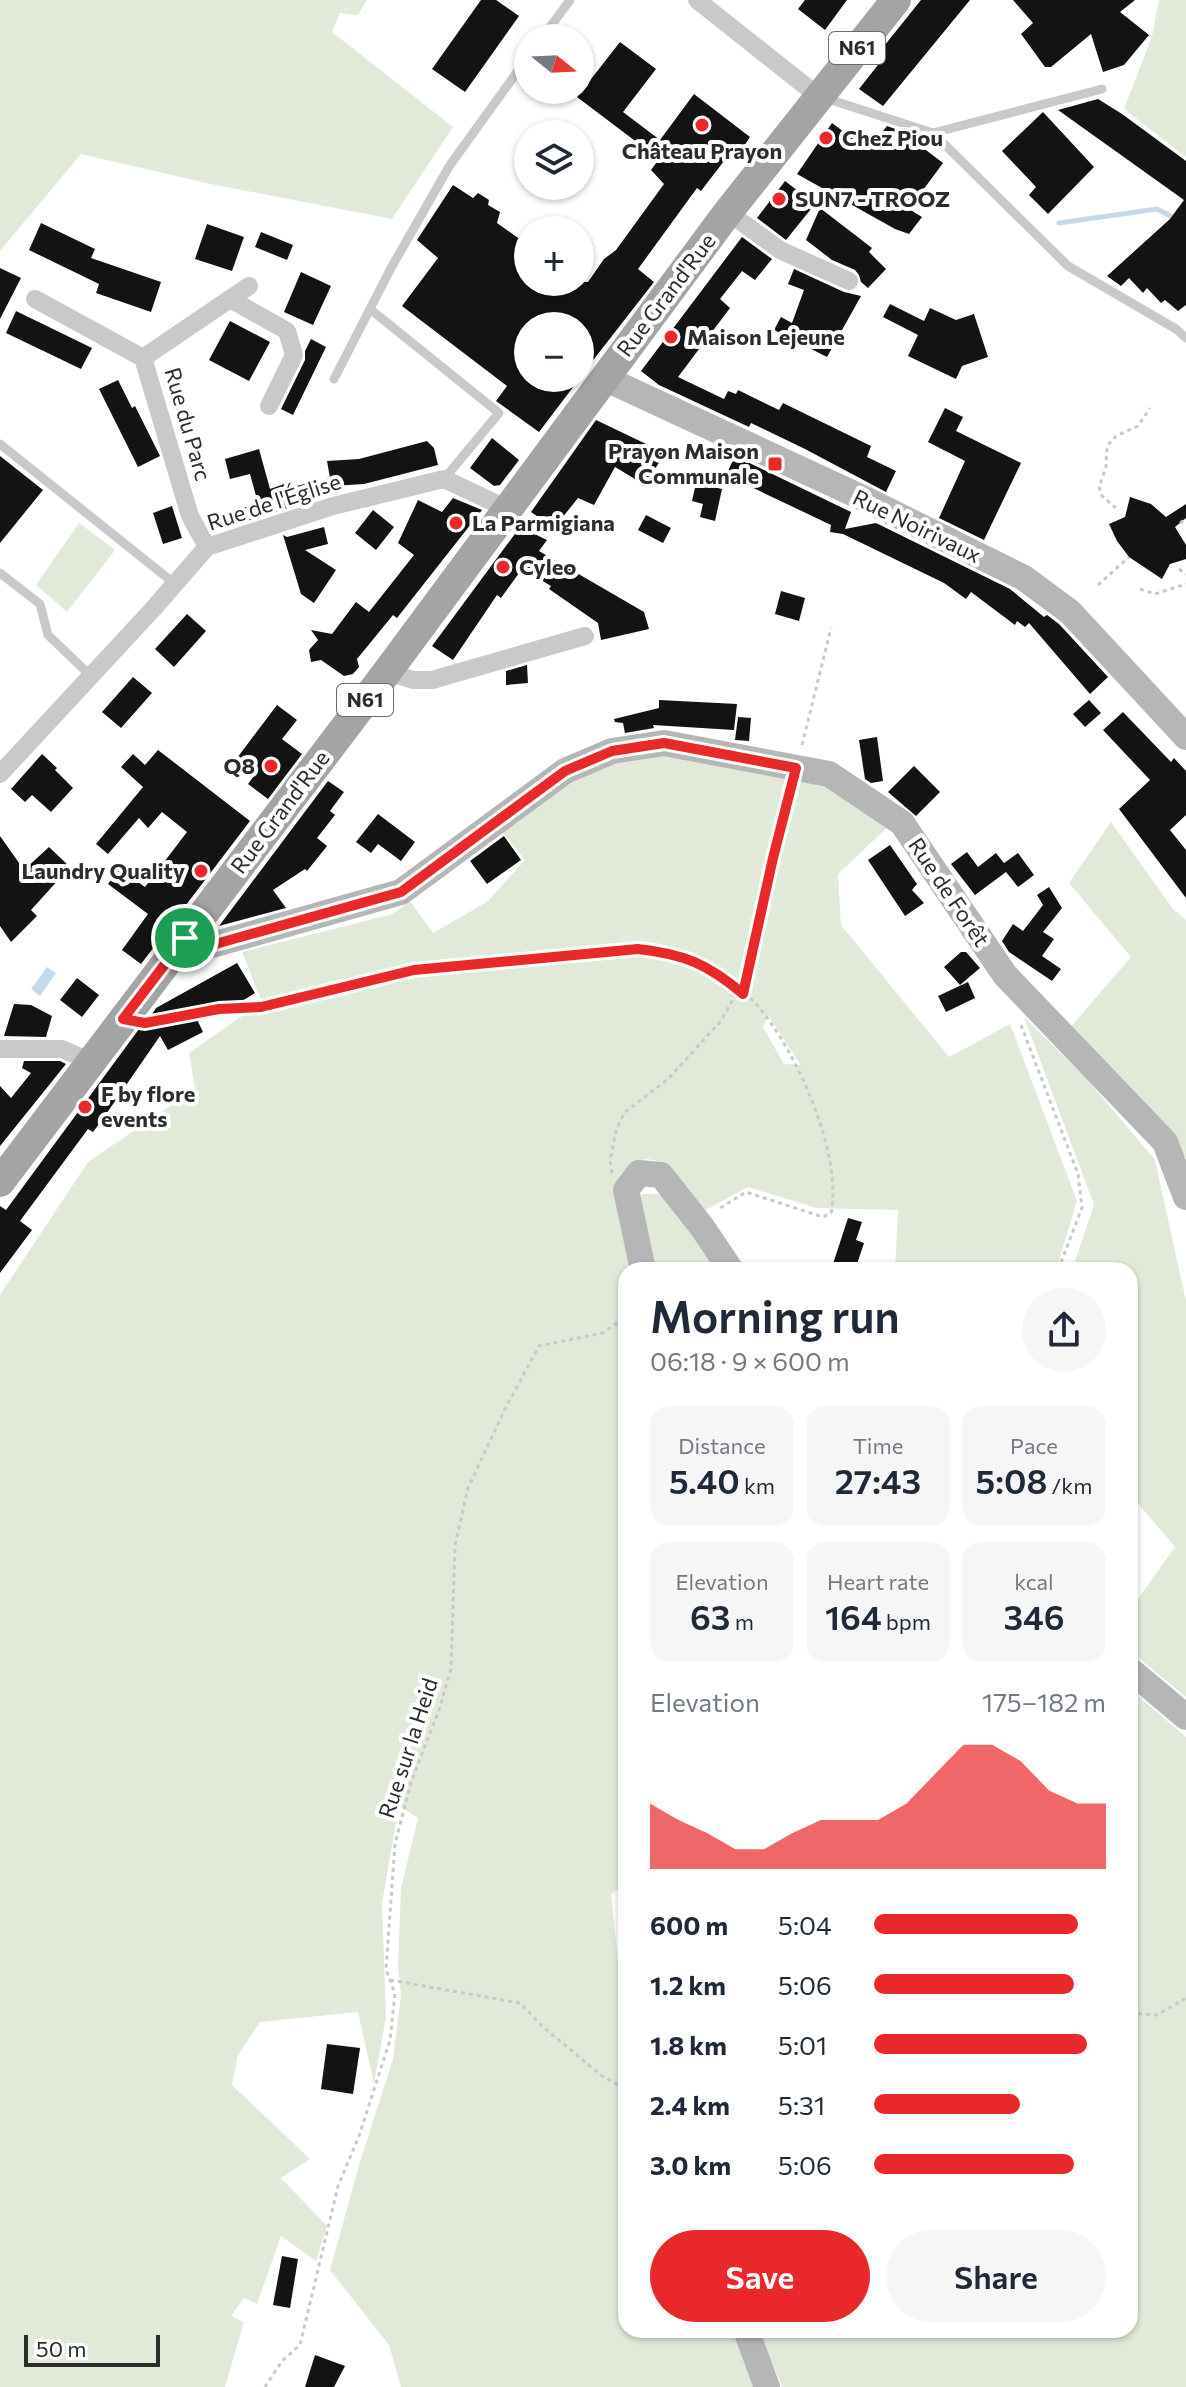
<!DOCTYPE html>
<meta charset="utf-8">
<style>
body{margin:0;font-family:Commissioner,sans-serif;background:#f6f6f7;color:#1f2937;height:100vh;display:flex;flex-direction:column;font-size:30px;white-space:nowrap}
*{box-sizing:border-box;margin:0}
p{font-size:26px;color:#747a83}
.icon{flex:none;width:44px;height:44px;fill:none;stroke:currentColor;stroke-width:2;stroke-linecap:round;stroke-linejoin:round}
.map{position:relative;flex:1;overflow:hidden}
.sheet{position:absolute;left:618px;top:1262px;width:520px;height:1076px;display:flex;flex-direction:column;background:#fff;border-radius:24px;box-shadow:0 2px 6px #0004}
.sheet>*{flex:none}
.needle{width:52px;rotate:108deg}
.fabs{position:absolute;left:514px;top:24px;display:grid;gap:16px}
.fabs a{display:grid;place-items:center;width:80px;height:80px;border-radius:50%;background:#fff;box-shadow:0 2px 6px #0004;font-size:40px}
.scale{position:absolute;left:24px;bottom:20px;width:136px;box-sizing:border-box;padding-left:8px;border:4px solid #2c2c2c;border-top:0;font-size:22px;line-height:28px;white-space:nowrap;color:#2c2c2c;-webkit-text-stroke:6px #fff;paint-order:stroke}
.pin{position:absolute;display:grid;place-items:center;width:68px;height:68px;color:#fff;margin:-34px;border:4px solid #fff;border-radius:50%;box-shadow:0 2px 8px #0007}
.round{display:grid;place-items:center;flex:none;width:84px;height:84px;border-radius:42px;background:#f6f6f7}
.headline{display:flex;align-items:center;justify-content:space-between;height:136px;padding:0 32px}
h1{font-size:44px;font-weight:600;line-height:60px}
.stats{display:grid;grid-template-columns:repeat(3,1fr);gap:12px;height:136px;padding:8px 32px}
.stats div{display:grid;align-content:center;border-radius:20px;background:#f6f6f7;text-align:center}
.stats b{font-size:34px;font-weight:600}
.stats small{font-size:22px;font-weight:400}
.stats p{font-size:22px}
.chart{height:224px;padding:16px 32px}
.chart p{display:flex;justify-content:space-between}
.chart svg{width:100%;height:144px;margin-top:8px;fill:#e9282b;opacity:.7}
.button{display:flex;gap:16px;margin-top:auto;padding:16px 32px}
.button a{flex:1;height:92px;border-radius:48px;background:#e9282b;color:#fff;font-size:32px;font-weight:600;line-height:92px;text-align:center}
.button a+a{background:#f6f6f7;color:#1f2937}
ul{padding:0 32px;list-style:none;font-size:26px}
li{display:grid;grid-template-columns:128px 96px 1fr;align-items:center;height:60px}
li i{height:20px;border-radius:10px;background:#e9282b}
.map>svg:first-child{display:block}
.green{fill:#e1ead9;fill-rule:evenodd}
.water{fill:#c4daeb}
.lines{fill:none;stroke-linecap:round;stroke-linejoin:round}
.stream{stroke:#c4daeb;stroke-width:5}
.building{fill:#131313}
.path{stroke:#c9c9c9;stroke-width:3;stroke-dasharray:4 4;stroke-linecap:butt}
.lane{stroke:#c9c9c9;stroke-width:9}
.street{stroke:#c9c9c9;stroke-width:18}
.secondary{stroke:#b6b6b6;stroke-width:26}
.primary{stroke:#a4a4a4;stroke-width:30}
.route-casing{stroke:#fff;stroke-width:16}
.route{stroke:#e9282b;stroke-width:10}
.poi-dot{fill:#e9282b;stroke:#fff;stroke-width:3}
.labels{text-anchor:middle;stroke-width:8;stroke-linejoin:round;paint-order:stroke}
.shield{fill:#fff;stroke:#6b6b6b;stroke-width:2}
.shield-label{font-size:20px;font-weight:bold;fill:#2c2c2c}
.poi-label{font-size:22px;font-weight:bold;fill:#2c2c2c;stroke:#fff;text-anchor:start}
.street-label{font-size:22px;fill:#2c2c2c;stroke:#fff}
</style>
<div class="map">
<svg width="1186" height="2387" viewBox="0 0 1186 2387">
<rect width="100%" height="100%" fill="#fff"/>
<g class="green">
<polygon points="0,0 367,0 358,15 340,13 332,32 453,127 392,219 206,183 81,154 0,251"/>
<polygon points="1159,0 1186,0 1186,157 1124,109 1152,36"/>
<polygon points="79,523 115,550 67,612 36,585"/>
<path d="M668 755 821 783 891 824 838 874 841 925 949 1057 1010 1024 1077 1201 1056 1270H895L898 1210 816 1208 748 1187 702 1212C687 1192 664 1144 633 1164 623 1170 617 1178 616 1189 615 1212 626 1246 630 1270H626V1884L611 1894 626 2043V2330H735L756 2387H401L389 2345 330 2270 359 2165 393 2059 401 1995 398 1966 401 1888 418 1818 399 1806 382 1903 386 2017 374 2084 358 2012 260 2022 238 2055 232 2085 310 2159 281 2178 327 2226 316 2261 281 2236 257 2304 244 2298 231 2316 244 2322 225 2387H0V1295L88 1162 195 1089 189 1053 262 1002 242 952 393 914 410 901 433 933 487 902 525 860 499 828 568 783 615 761ZM768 1015 800 1064V1065L784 1064 763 1027Z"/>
<polygon points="1111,822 1173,909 1186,920 1186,1158 1162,1121 1068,1030 1131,957 1069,883"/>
<polygon points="1024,1017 1086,1078 1155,1160 1186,1301 1186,1697 1130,1651 1130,1610 1175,1547 1130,1494 1130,1270 1072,1270 1094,1205"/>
<polygon points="642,1194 661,1194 720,1270 651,1270 633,1206"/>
<polygon points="1130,1689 1186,1737 1186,2387 782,2387 759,2330 1130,2330"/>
</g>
<polygon class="water" points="47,967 56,973 40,996 31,989"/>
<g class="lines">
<polyline class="stream" points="1059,223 1157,209 1186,224"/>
</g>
<g class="building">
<polygon points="481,0 496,0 519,16 465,92 432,69"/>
<polygon points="805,0 847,0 825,30 798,9"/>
<polygon points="921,0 970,0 883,106 859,89 885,56 880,51"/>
<polygon points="1013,0 1135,0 1120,12 1149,35 1124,65 1103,72 1091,34 1051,67 1045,67 1021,34 1033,23"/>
<polygon points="620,42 656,69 623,112 660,140 694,94 750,137 740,152 734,148 701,191 697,188 638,269 654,282 580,377 580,326 528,326 528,378 580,378 539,432 496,401 507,386 402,306 438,258 417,240 453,185 473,198 478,193 489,200 488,205 500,212 497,223 528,245 528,282 588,282 604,259 616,250 664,184 651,170 659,159 577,97"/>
<polygon points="1098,99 1122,114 1186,161 1186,305 1178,311 1165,300 1161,303 1147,288 1143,293 1129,278 1121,286 1107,276 1170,219 1184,200 1058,110"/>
<polygon points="1043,112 1094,167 1048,214 1029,195 1036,187 1002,151"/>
<polygon points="832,123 868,150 887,126 901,131 943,163 909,209 922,217 909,234 895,229 797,174"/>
<polygon points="785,181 815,204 786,240 757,218"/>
<polygon points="820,208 872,248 869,252 886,269 868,288 861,282 859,275 855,270 832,260 806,240"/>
<polygon points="41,223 95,249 91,258 161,282 151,312 96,293 99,284 29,250"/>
<polygon points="207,224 244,237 232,271 195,259"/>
<polygon points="261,232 293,245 287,260 255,247"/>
<polygon points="742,237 772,259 755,280 742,271 720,299 730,308 678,377 724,399 728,391 736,394 738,390 779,410 783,403 871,446 867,457 896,471 886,492 805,449 751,423 749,427 659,385 641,371"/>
<polygon points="0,268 21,278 0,319"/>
<polygon points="794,269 844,292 861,296 827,357 774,330 781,317 792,323 804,290 788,284"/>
<polygon points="301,272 331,286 313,325 284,312"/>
<polygon points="890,304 924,321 930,308 956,320 974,314 988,357 962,366 956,379 908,356 918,335 883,317"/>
<polygon points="16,311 92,348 81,369 6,333"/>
<polygon points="230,321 270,342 249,381 209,360"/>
<polygon points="311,339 326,347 293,415 281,409 305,360 305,351"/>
<polygon points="118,380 132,408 135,406 160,456 138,467 99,389"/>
<polygon points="945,408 963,417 956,431 1021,463 984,540 939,518 965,461 928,442"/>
<polygon points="596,420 665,453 645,485 615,467 594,505 578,498 554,528 531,512"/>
<polygon points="492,438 519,460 500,485 494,486 470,468"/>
<polygon points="427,441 434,448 438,465 364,484 333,486 335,493 244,522 240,509 258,503 250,474 230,479 225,459 259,449 270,489 287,483 288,488 330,478 327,461 359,459"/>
<polygon points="0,456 43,490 0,543"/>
<polygon points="735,456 851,512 845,529 876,523 1010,589 1044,617 1047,615 1059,624 1108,677 1090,694 1029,623 1025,627 1017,621 1015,625 971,592 966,599 944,583 843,534 830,532 831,525 726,475"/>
<polygon points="696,483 722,489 715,521 700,517 703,504 692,501"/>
<polygon points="1130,497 1151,504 1166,517 1186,504 1186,518 1175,527 1186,545 1186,559 1170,564 1162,579 1129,557 1117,541 1109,524 1125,517"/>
<polygon points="453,498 482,510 397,618 393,615 357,659 359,667 353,674 344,676 321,660 311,662 309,650 318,640 311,630 332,634 356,602 369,612 414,555 398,543 418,500 442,512"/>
<polygon points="172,506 182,538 163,544 153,513"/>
<polygon points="373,510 394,527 376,550 355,533"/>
<polygon points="646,515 671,528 663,543 638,530"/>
<polygon points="324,527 328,544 305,550 336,570 314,603 301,594 283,535 287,537"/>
<polygon points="520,527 547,540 539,551 644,612 649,629 601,640 598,623 549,589 551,586 522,569 501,598 497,595 453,660 432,646"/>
<polygon points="781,591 805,598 799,621 775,614"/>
<polygon points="187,614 206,631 174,667 155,649"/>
<polygon points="527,665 528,683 506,685 506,671"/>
<polygon points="133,677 152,693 121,728 102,712"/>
<polygon points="659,700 737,704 734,730 653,725 654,728 625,733 623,723 615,722 614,719 659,708"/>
<polygon points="1089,700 1101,713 1085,727 1073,714"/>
<polygon points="277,705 297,720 282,739 302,754 268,799 248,784 257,772 237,758"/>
<polygon points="1123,712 1171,762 1174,758 1186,771 1186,815 1170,830 1186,850 1186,898 1119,809 1150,780 1103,730"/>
<polygon points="738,717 751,718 749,741 735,740"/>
<polygon points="877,737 883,781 871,783 865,779 859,740"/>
<polygon points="158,750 250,821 141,964 122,950 148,914 108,884 119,869 145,887 187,832 162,812 148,828 139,818 108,854 96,844 143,787 121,767 133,754 145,765"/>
<polygon points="42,754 57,768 55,770 73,788 51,812 32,795 25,802 11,789"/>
<polygon points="914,766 940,792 916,816 888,792"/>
<polygon points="328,781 344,792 330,811 335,815 317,838 327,846 307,871 305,869 273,890 286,908 219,926"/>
<polygon points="378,814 415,842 401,861 378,844 371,853 356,842"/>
<polygon points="0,836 24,870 49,847 70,867 31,910 37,916 11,942 0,926"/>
<polygon points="504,836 521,860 487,884 470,861"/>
<polygon points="890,845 917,884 912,890 924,903 905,916 868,860"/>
<polygon points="967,852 978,867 996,853 1004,863 1018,853 1034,875 1018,887 1006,872 975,895 951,864"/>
<polygon points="1049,887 1062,908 1043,932 1054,939 1042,956 1061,969 1052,981 1009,952 1002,941 1013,924 1023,931 1043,905 1037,895"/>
<polygon points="961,952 966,952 980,968 960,985 944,967"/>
<polygon points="237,963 255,993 234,1006 232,1002 191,1007 203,1032 168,1050 160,1036 102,1120 93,1132 88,1129 20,1221 32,1230 0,1273 0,1206 6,1210 139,1029 141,1031 156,1008"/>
<polygon points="77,978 99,995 82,1017 60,1000"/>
<polygon points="968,982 975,998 946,1012 938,996"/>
<polygon points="14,1004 31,1005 52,1016 46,1037 4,1036"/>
<polygon points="24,1061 60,1061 66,1064 0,1146 0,1086 11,1098 31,1073 22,1068"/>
<polygon points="848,1218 862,1222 856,1240 864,1243 855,1270 831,1270"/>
<polygon points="327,2044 360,2048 353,2094 321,2089"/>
<polygon points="282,2256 298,2259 290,2308 273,2305"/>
<polygon points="315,2355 345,2366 334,2387 305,2387"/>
</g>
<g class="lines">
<g class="path">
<polyline points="1116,508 1102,496 1099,487 1106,467 1107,446 1116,436 1138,426 1150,408"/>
<polyline points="1180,523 1186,519"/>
<polyline points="1179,569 1186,574"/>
<polyline points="1098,585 1129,557"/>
<polyline points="1140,589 1155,594 1186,584"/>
<polyline points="802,745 831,628"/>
<polyline points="743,994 790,787"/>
<path d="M154 1021 219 1009 261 1007 414 970 638 949C658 951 679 953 698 961 713 969 746 992 757 1005 796 1050 843 1154 831 1213L823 1217 746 1192 717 1210"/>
<polyline points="1021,1025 1078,1174 1082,1208 1058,1270"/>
<polyline points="612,1173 610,1161 616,1131 624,1113 668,1079 721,1021 732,1001 732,985"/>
<polyline points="390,1980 520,2003 542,2026 602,2076 626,2089"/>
<polyline points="1130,2013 1157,2015 1186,1998"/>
<polyline points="265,2387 282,2361 300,2345 338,2186 359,2136 390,2040 395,1994 386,1969 395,1844 411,1782 439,1710 451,1669 455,1545 468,1488 506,1407 539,1346 602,1333 626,1317"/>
</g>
<g class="lane">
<polyline points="542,38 570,0"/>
<polyline points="825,98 933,133 1102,89"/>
<polyline points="933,133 1068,266 1176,329 1186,338"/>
<polyline points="370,309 499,413 444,479"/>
<polyline points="334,379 391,268 450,165 528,57"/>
<polyline points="0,444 175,584"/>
<polyline points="0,573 40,604 48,635 91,676"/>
</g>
<g class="street">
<polyline points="697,0 818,96"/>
<polyline points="728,212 780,250 849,281"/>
<polyline points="35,299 143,358 190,516 207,547"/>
<polyline points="230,299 287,331 294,355 269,406"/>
<polyline points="143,358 249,286"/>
<polyline points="387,672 413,680 432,680 585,636"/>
<polyline points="0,774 153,609 207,547 333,506 444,479 508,509"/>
<polyline points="0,1049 62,1049 92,1062"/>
</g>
<g class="secondary">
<polyline points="604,378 865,499 1024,578 1070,612 1186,737"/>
<polyline points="185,938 212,945 401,892 565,771 612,751 664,743 829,774 902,823 1005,975 1165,1142 1186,1197"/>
<polyline points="643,1270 626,1190 639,1173 661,1175 702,1227 731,1270"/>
<polyline points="1130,1670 1186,1717"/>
<polyline points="746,2330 767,2387"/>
</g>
<polyline class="primary" points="0,1182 387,672 728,212 896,0"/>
</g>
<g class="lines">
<g class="route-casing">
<path id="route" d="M664 743 796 768 773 858 743 994C708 964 684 954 638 949L414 970 261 1007 219 1009 145 1023 123 1019 185 938 212 945 401 892 565 771 612 751Z"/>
</g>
<use href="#route" class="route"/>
</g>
<g class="poi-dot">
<circle cx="702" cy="125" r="8"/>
<circle cx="826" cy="138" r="8"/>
<circle cx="779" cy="199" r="8"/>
<circle cx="671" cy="337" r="8"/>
<rect x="767" y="456" width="16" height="16" rx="4"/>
<circle cx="456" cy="523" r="8"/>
<circle cx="503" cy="567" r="8"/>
<circle cx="271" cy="766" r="8"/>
<circle cx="201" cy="871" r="8"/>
<circle cx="85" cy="1107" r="8"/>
</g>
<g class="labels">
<g class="shield">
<rect x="829" y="32" width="56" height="32" rx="6"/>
<rect x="337" y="684" width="56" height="32" rx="6"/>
</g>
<g class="shield-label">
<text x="857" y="55">N61</text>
<text x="365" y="707">N61</text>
</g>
<g class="poi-label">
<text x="842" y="146">Chez Piou</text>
<text x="702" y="159" text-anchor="middle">Château Prayon</text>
<text x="795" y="207">SUN7 - TROOZ</text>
<text x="687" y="345">Maison Lejeune</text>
<text x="759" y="459" text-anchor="end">Prayon Maison<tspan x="759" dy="25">Communale</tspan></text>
<text x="472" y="531">La Parmigiana</text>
<text x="519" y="575">Cyleo</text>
<text x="255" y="774" text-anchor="end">Q8</text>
<text x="185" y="879" text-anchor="end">Laundry Quality</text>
<text x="101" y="1102">F by flore<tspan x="101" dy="25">events</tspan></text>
</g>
<g class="street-label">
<text transform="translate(666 295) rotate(-53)" y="8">Rue Grand'Rue</text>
<text transform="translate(188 424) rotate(74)" y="8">Rue du Parc</text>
<text transform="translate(274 502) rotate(-18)" y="8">Rue de l'Église</text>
<text transform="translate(917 526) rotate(26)" y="8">Rue Noirivaux</text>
<text transform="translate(280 812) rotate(-53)" y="8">Rue Grand'Rue</text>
<text transform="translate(949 892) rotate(56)" y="8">Rue de Forêt</text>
<text transform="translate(408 1748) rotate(-72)" y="8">Rue sur la Heid</text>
</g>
</g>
</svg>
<div class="fabs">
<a><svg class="needle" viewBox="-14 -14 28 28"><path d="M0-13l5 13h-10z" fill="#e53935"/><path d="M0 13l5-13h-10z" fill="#747a83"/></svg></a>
<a><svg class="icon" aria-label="layers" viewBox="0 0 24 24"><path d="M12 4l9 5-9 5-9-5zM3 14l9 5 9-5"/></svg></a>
<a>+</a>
<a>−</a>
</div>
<div class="scale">50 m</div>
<div class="pin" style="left:185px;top:938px;background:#1e9e55"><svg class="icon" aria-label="arrive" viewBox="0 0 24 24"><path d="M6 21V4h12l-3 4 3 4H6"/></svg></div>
<section class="sheet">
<div class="headline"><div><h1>Morning run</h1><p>06:18 · 9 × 600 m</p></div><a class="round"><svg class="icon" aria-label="share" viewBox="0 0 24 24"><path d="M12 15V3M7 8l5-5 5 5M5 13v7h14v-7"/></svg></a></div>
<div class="stats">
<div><p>Distance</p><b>5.40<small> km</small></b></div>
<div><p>Time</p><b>27:43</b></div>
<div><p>Pace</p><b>5:08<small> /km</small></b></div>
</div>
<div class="stats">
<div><p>Elevation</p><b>63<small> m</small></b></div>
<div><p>Heart rate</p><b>164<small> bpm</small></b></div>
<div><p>kcal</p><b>346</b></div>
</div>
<div class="chart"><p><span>Elevation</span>175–182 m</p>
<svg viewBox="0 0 160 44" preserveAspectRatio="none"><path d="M0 44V24L10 29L20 33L30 38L40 38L50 33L60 29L70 29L80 29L90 24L100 15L110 6L120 6L130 11L140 20L150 24L160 24V44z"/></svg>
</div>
<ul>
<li><b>600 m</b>5:04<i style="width:88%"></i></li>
<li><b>1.2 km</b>5:06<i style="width:86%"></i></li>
<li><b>1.8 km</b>5:01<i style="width:92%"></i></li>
<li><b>2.4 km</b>5:31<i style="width:63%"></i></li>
<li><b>3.0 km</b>5:06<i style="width:86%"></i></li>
</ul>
<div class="button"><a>Save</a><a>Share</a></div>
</section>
</div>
